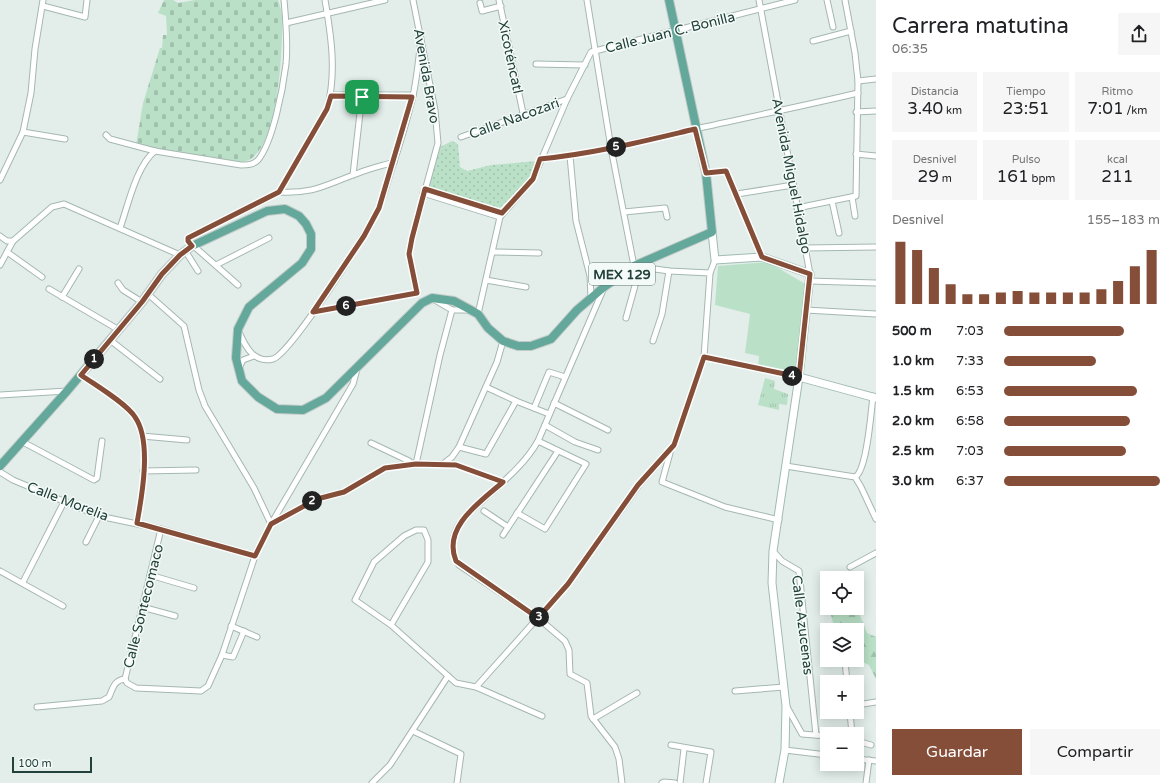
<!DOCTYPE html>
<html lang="es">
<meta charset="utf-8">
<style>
body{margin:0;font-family:"Varela Round",sans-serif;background:#f6f6f6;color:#202124;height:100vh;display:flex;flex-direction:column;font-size:15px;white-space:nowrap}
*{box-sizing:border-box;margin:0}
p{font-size:13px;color:#757577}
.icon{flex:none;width:22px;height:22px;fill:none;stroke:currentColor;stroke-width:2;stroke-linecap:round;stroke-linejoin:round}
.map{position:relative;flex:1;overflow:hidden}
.side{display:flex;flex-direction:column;background:#fff;width:300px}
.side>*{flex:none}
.controls{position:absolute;left:820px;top:571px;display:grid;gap:8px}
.controls a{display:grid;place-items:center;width:44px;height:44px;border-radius:0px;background:#fff;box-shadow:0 2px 10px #0003;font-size:20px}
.scale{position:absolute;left:12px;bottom:10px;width:80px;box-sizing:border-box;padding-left:4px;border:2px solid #21413a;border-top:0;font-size:11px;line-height:14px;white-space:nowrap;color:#21413a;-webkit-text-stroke:3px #f4faf7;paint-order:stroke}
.pin{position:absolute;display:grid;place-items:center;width:34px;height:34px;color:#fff;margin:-17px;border-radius:8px;box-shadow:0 2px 6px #0006}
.km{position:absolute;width:20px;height:20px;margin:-10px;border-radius:50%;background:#222;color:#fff;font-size:11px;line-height:20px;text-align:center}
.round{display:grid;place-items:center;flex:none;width:42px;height:42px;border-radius:0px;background:#f6f6f6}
.overview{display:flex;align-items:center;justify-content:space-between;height:68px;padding:0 16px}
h1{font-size:22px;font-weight:600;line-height:30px}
.figures{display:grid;grid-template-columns:repeat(3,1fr);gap:6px;height:68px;padding:4px 16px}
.figures div{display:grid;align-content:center;border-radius:0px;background:#f6f6f6;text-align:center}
.figures b{font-size:17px;font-weight:600}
.figures small{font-size:11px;font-weight:400}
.figures p{font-size:11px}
.chart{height:112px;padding:8px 16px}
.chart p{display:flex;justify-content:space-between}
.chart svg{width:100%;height:72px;margin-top:4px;stroke:#844e38;stroke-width:6}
.action{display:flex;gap:8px;margin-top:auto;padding:8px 16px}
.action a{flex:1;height:46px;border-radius:0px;background:#844e38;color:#fff;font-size:16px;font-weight:600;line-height:46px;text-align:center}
.action a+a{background:#f6f6f6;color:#202124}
ul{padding:0 16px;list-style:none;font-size:13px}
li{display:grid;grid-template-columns:64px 48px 1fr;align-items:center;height:30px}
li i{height:10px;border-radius:5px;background:#844e38}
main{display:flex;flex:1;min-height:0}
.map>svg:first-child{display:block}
.grass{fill:url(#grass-tufts)}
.forest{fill:url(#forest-firs)}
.cemetery{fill:url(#cemetery-stones)}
.park{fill:url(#park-dots)}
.garden{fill:#bae1c7}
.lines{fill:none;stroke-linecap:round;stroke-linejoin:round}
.minor-casing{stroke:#a5b7b2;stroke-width:7}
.secondary-casing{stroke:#a0bbb3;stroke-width:9}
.primary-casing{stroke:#c1cac8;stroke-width:10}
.minor{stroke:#fff;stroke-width:5}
.secondary{stroke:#fff;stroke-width:7}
.primary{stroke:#63a89a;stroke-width:8}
.route-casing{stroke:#fff;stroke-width:8}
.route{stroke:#844e38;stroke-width:5}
.labels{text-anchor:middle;stroke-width:3;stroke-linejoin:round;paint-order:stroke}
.shield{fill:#f4faf7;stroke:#607873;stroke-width:1}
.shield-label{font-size:13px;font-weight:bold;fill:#21413a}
.street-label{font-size:14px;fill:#21413a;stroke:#f4faf7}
</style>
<main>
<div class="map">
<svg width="876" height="783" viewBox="0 0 876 783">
<defs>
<pattern id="grass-tufts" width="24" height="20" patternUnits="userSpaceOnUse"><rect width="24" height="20" fill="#bae1c7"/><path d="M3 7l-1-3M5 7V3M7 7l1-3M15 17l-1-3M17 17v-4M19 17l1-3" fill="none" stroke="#a0c2ac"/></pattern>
<pattern id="forest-firs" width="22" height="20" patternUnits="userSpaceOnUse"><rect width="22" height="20" fill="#bae1c7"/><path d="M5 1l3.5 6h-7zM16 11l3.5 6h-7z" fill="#a0c2ac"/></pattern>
<pattern id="cemetery-stones" width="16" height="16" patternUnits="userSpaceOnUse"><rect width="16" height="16" fill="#bae1c7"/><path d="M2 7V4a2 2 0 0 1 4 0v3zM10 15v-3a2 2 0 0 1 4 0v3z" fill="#a0c2ac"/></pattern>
<pattern id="park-dots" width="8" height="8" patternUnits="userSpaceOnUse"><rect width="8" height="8" fill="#bae1c7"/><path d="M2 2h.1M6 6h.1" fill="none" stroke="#a0c2ac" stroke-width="1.8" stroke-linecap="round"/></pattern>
</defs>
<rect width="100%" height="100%" fill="#e3eeea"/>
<polygon class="grass" points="765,378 775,381 774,389 788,394 787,405 779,404 779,410 758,405"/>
<polygon class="forest" points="829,608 857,608 867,633 876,637 876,679 869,665 857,659 857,630 835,630"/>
<path class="cemetery" d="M164 0H173L178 3 195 0H278C280 6 282 12 282 18 283 46 279 159 242 162L136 145 143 103 160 48H162L163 35H167L166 16 158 13Z"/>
<polygon class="park" points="452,141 458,144 460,167 467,171 491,165 538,161 531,177 500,208 427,186 438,148"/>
<polygon class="garden" points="768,262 807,285 797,377 758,368 759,356 745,353 750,314 715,305 718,266"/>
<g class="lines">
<g class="minor-casing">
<g id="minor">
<polyline points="499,0 523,113"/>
<polyline points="587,0 611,148 634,266 669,271 710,273"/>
<polyline points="759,0 810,274"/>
<polyline points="827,0 833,27"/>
<polyline points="480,3 482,11 501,6"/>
<polyline points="43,6 85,17 87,0"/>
<polyline points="286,23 385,0"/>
<polyline points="813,41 851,31"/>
<polyline points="536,64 585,65"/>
<polyline points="858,81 876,79"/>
<polyline points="331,95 413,95"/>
<polyline points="856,112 876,111"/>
<polyline points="23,132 65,139"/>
<path d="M106 135 110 139 155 151 241 165C247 165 253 165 258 160 273 142 283 88 286 64 288 43 286 21 284 0"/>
<polyline points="461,137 567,99"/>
<polyline points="856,154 876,156"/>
<polyline points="570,156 576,221 590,276 591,297"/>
<path d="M540 159C593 154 643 140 695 129 749 117 803 106 858 93"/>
<polyline points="706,173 726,171 762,257"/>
<polyline points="353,175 362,95"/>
<polyline points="0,180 23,132 31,93 35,49 43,0"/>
<polyline points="425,189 502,213"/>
<path d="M279 192C314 194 325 185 356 174 368 169 381 166 394 162"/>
<polyline points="423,193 500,217"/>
<polyline points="737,194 793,185"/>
<polyline points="852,197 855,216"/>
<polyline points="832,201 839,233"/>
<polyline points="797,208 856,196 858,81 855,53 845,0"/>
<polyline points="624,212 665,208 667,217"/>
<path d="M120 228C128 206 136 166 155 151"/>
<polyline points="0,236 7,241 13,241"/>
<polyline points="805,248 876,247"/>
<polyline points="7,252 42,277"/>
<polyline points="186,252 198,271"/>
<polyline points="493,252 539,253"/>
<polyline points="0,265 13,241 52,207 64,204 180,255"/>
<polyline points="216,265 269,238"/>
<polyline points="486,280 526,287"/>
<polyline points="809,281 876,283"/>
<polyline points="118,283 123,290 142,302"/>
<path d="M238 285 188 241V238L279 192 327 109C337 73 331 35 325 0"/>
<polyline points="49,289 119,330"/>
<path d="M603 290 538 441C525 464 504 481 484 499 475 507 463 517 457 528 451 540 451 554 459 565L538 618 565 641 569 650 570 674 587 683 591 716 615 747 619 759 622 783"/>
<polyline points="148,294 184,326 199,390 205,406 254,488 271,524"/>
<polyline points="62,297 79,269"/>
<polyline points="435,300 452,310 469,310"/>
<polyline points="806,310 876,314"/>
<polyline points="313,312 417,293 409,254 412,238 438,143 435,110 413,0"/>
<polyline points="478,314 500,217 533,179 567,99 591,52 795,0"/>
<polyline points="626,318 641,264"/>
<path d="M239 332C245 346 254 364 273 359 291 353 369 231 378 209 384 197 387 183 391 171 399 147 407 121 413 96 417 77 419 58 421 39"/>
<polyline points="110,340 160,379"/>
<polyline points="653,341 662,314 669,271"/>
<polyline points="704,357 799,377"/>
<polyline points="239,368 243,360 254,356"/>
<path d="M81 375C95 385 126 403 135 417 152 441 142 496 137 523"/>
<polyline points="486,387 516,401 549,414"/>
<polyline points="0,395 67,391"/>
<polyline points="554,403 608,430"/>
<polyline points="534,408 549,372 565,377"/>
<polyline points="545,425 575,442 598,450"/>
<polyline points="142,436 187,440"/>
<polyline points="21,441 94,480 97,478 102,441"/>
<polyline points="371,443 409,461 412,464"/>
<polyline points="459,447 486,454 516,401"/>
<polyline points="670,453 662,482 725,507 779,520"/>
<polyline points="416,464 440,355 452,310"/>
<polyline points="443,464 456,465 503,482"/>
<polyline points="786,466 855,477 861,487 876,519"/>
<polyline points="143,471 196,470"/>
<polyline points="0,472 13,480 99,516 161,529 255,556"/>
<path d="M855 477C867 471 871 412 873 396"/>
<polyline points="484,511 508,527"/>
<polyline points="517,513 545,529 586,464 538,441"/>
<polyline points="272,523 317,499 344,492 385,468 404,465 443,464 452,457 459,447 497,362 503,341"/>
<polyline points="161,529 125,679 127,683 136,688 201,691 208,686 222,655 255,556 271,524 353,384 357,369"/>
<polyline points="503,535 558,451"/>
<polyline points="86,542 99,516"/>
<polyline points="773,551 782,561 799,571 816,735"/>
<polyline points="850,567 876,553"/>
<polyline points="0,571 63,606"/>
<polyline points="150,575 194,588"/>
<polyline points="23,582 65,500"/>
<polyline points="142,607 175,616"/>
<polyline points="391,625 428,562 428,540 424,530 416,530 404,536 374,562 355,600 391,625 456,683 476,687 542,716"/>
<polyline points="231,626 257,637"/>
<polyline points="222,655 233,657 244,631"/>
<polyline points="845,661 847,682"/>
<polyline points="476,687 568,584 639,485 674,445 704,357 710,273 715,260"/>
<polyline points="735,691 784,687"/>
<polyline points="857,705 876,702"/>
<path d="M37 707 102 701 109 697C113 688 114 680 125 679"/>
<polyline points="787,707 802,734 827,736"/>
<polyline points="850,712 852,734"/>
<polyline points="593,719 637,693"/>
<polyline points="413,731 461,754 457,783"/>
<polyline points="857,741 871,745"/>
<polyline points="671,745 711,752 706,783"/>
<polyline points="785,750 827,755"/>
<polyline points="857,759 876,761"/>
<polyline points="372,783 390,765 448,676"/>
<polyline points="662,783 664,782 675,783"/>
<polyline points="680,783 684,749"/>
<polyline points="866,783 869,760"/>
</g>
</g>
<g class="secondary-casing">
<g id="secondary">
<polyline points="712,232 715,260 762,257 810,274 799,377 773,551 772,583 786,706 785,750 779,783"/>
<polyline points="799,377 876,398"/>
</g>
</g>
<g class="primary-casing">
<polyline id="primary" points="0,466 67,391 142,302 162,274 180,255 192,246 267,211 285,209 299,216 306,224 311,234 311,249 302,263 249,307 238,329 236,358 242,381 258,397 277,409 303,410 326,398 422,303 432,298 454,301 478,314 488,328 503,341 518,346 531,346 551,339 577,310 604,287 634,266 712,232 706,173 669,0"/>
</g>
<use href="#minor" class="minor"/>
<use href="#secondary" class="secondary"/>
<use href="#primary" class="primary"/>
</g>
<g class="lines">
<g class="route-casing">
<path id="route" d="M331 96 412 97 379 208 364 236 313 312 417 293 409 254 412 238 425 189 502 213 533 179 540 159C593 154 644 141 695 129L706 173 726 171 762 257 810 274 799 377 704 357 674 445 638 485 568 584 538 618 456 561C442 527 480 502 503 482L456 465 416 464 385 468 344 492 317 499 271 524 255 556 137 523C142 496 152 441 135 417 126 403 95 385 81 375L142 302 162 274 180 255 192 246 188 241V238L279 192 327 109Z"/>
</g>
<use href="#route" class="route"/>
</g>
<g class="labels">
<rect class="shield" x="589" y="263" width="66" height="22" rx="3"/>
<g class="shield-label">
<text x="622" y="279">MEX 129</text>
</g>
<g class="street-label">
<text transform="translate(670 32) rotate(-14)" y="5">Calle Juan C. Bonilla</text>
<text transform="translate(511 57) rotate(78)" y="5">Xicoténcatl</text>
<text transform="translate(427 76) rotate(80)" y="5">Avenida Bravo</text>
<text transform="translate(514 118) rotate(-20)" y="5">Calle Nacozari</text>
<text transform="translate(792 176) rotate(79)" y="5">Avenida Miguel Hidalgo</text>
<text transform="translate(68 501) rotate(21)" y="5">Calle Morelia</text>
<text transform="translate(143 606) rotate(-76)" y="5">Calle Sontecomaco</text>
<text transform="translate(803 625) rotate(83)" y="5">Calle Azucenas</text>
</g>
</g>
</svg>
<div class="controls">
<a><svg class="icon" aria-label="locate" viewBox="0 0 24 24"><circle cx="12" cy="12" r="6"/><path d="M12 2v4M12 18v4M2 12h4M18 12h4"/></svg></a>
<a><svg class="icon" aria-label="layers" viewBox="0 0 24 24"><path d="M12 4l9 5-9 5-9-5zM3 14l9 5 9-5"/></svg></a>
<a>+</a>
<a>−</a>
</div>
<div class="scale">100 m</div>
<div class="pin" style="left:362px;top:97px;background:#1e9e55"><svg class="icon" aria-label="arrive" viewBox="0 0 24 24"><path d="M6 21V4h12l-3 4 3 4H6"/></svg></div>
<b class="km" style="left:94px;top:359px">1</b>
<b class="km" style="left:312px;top:501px">2</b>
<b class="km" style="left:539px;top:617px">3</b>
<b class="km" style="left:792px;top:376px">4</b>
<b class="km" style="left:616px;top:147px">5</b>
<b class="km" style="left:346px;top:306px">6</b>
</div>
<section class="side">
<div class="overview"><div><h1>Carrera matutina</h1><p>06:35</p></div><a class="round"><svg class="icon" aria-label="share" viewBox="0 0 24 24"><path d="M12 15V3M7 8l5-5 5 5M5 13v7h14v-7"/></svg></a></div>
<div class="figures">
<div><p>Distancia</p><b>3.40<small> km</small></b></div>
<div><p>Tiempo</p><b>23:51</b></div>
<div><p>Ritmo</p><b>7:01<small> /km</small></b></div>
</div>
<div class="figures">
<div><p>Desnivel</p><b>29<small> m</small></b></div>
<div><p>Pulso</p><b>161<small> bpm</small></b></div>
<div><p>kcal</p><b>211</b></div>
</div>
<div class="chart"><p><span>Desnivel</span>155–183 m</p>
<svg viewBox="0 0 160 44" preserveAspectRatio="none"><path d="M5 44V6M15 44V11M25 44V22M35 44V32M45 44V38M55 44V38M65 44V37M75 44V36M85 44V37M95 44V37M105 44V37M115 44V37M125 44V35M135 44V30M145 44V21M155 44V11"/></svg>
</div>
<ul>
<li><b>500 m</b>7:03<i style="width:77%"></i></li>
<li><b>1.0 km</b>7:33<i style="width:59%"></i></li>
<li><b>1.5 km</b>6:53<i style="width:85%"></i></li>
<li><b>2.0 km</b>6:58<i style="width:81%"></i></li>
<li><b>2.5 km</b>7:03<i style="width:78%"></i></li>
<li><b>3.0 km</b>6:37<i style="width:100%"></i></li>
</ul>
<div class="action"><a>Guardar</a><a>Compartir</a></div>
</section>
</main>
